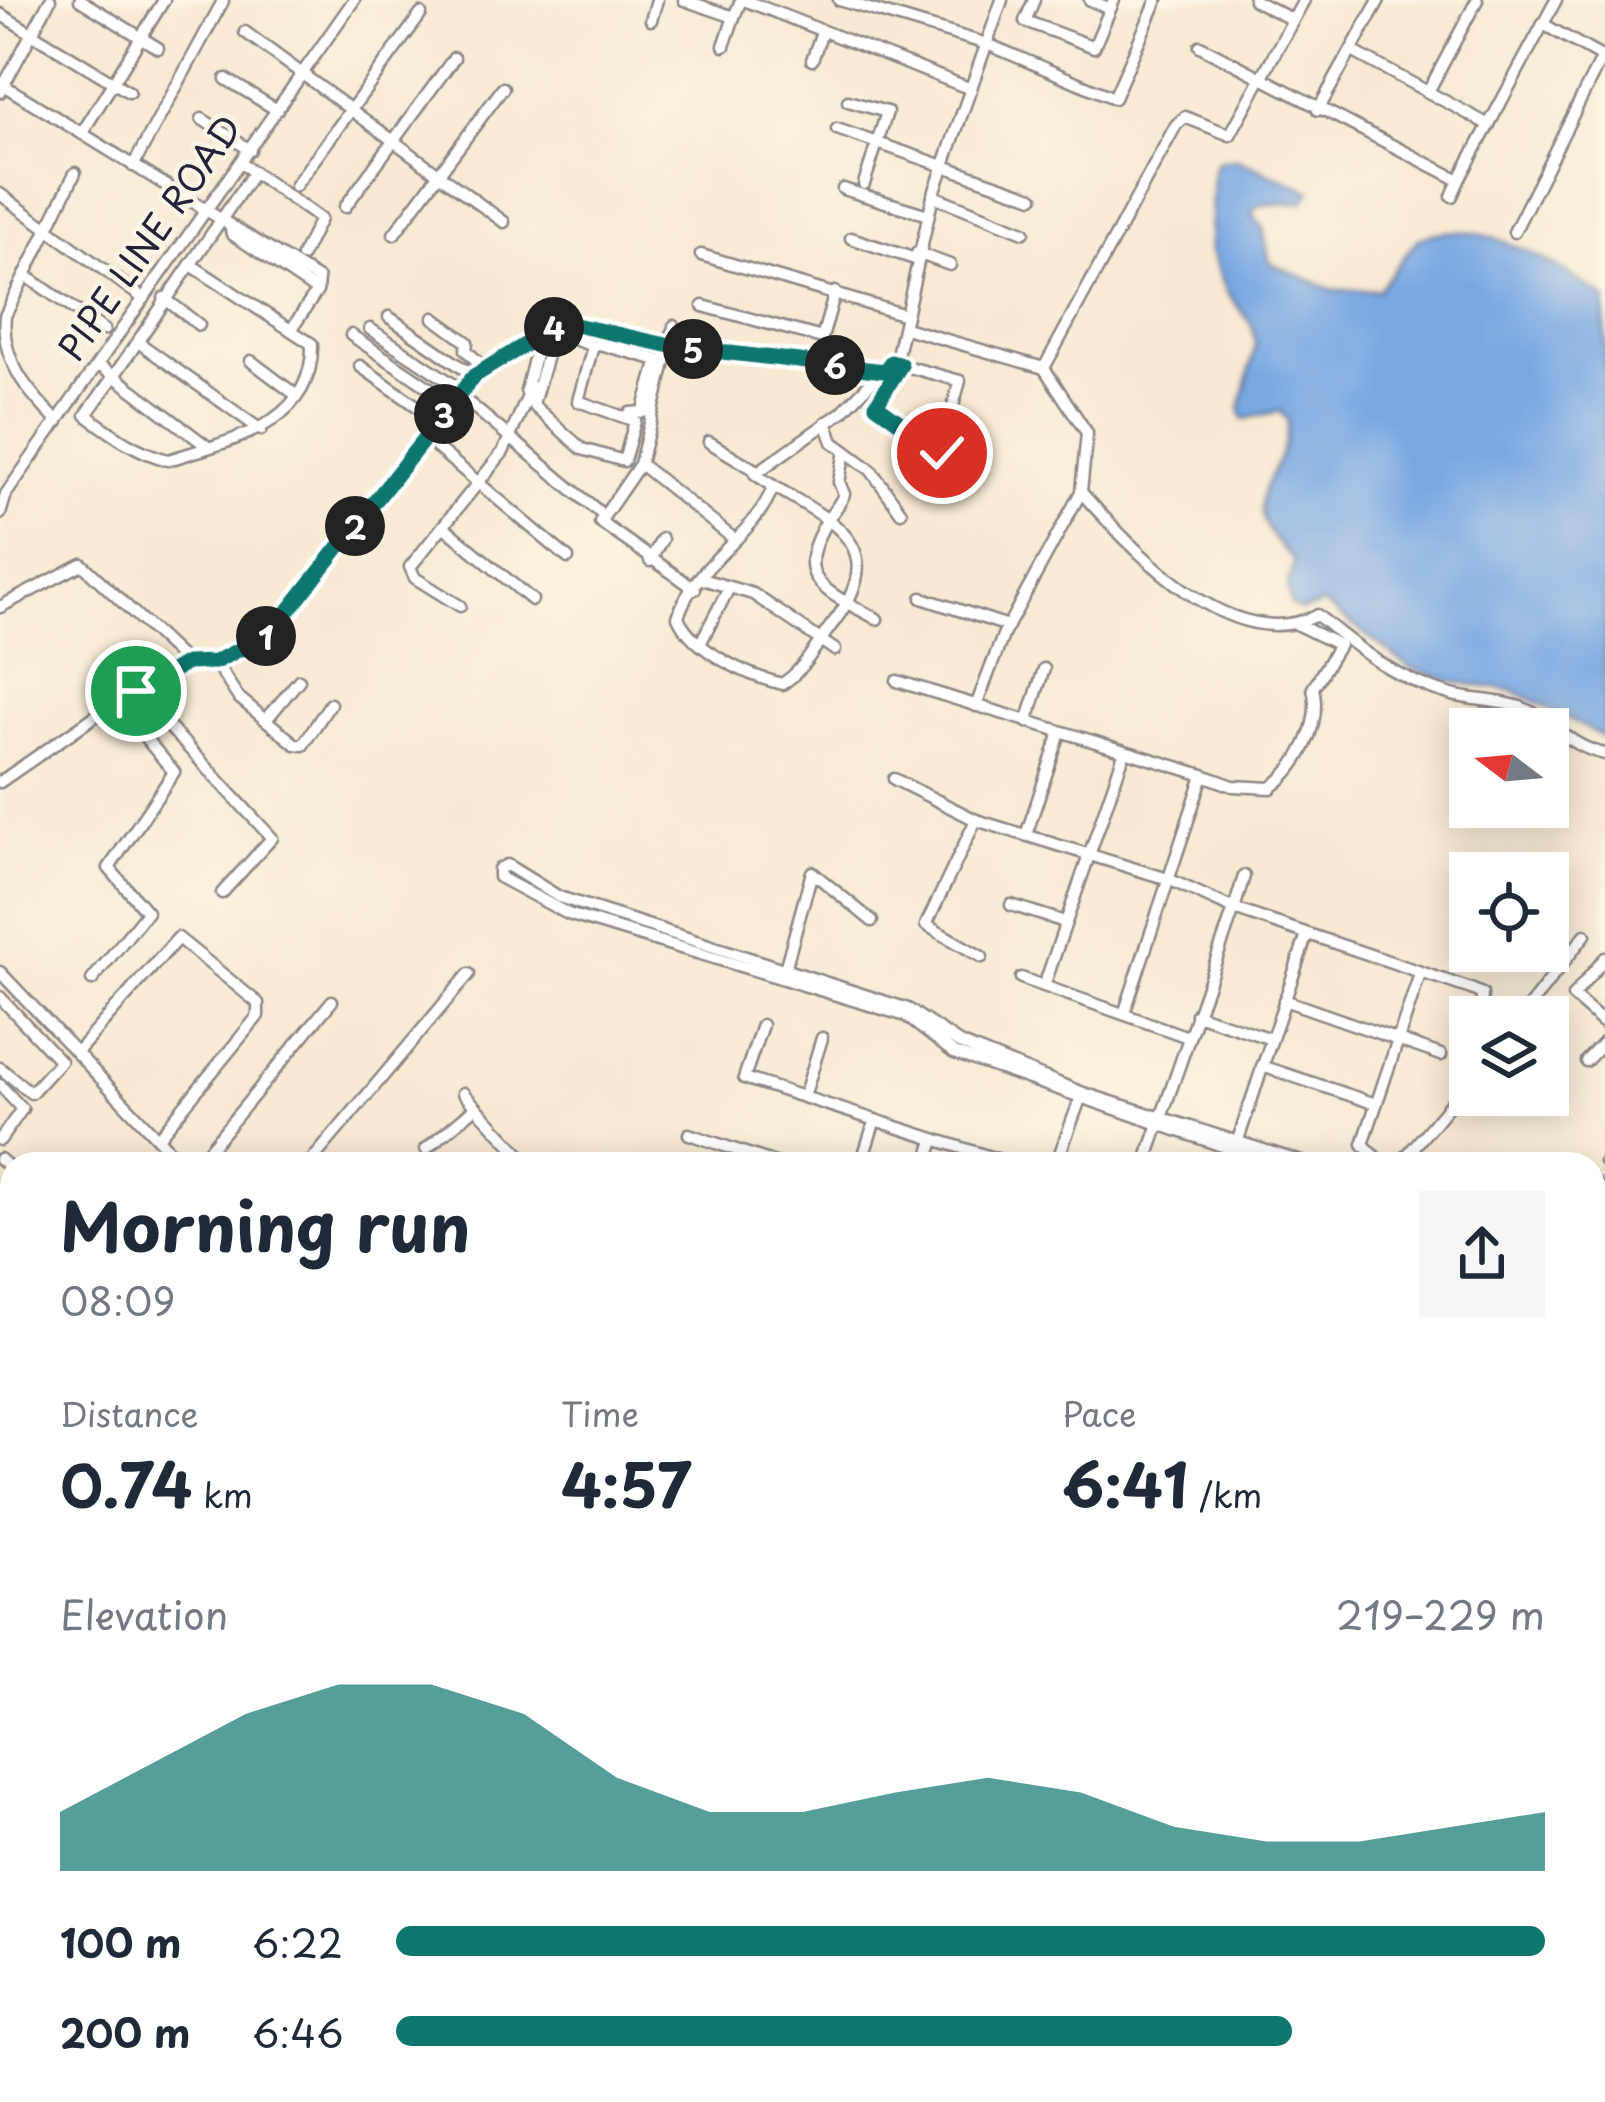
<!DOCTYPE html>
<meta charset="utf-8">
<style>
body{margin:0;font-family:"Playpen Sans",sans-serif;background:#f6f6f7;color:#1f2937;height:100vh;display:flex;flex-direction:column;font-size:45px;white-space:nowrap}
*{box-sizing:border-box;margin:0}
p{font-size:39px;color:#747a83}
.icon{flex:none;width:66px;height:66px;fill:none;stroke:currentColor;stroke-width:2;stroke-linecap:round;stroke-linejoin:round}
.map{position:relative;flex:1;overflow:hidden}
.panel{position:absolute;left:0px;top:1152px;width:1605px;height:951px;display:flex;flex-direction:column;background:#fff;border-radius:36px 36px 0 0;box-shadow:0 6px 30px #0003}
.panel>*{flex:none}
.needle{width:78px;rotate:286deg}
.controls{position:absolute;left:1449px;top:708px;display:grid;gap:24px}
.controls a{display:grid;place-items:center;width:120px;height:120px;border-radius:0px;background:#fff;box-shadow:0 6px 30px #0003;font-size:60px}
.pin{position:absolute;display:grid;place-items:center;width:102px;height:102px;color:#fff;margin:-51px;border:6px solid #fff;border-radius:50%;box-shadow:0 3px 12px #0007}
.km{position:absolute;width:60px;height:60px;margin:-30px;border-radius:50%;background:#222;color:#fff;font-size:33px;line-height:60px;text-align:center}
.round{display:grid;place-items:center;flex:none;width:126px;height:126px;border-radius:0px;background:#f6f6f7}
.overview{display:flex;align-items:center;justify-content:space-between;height:204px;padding:0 60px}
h1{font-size:66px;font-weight:700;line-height:90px}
.metrics{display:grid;grid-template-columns:repeat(3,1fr);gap:18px;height:204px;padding:12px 60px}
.metrics div{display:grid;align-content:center}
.metrics b{font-size:60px;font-weight:700}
.metrics small{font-size:33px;font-weight:400}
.metrics p{font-size:33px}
.chart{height:336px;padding:24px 60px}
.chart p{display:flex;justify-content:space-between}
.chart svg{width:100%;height:216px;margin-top:12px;fill:#0f766e;opacity:.7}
ul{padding:0 60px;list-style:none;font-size:39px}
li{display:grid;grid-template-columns:192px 144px 1fr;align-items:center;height:90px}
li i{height:30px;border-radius:15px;background:#0f766e}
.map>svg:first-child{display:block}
.water{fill:#78a7e2;stroke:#4d648e;stroke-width:3}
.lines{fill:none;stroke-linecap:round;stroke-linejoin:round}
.canal{stroke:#78a7e2;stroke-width:10}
.minor-casing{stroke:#8d8686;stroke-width:15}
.major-casing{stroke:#8d8686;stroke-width:18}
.minor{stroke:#fff;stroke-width:10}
.major{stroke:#febc70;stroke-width:14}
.route-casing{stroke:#fff;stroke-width:24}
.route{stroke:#0f766e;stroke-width:15}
.labels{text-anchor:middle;stroke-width:9;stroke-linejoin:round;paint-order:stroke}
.street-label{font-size:36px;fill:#22223b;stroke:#fcf5e5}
</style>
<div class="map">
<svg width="1605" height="2102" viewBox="0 0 1605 2102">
<rect width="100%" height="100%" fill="#fcf5e5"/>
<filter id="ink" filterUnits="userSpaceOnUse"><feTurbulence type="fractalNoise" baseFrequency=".00833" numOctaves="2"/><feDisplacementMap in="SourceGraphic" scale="24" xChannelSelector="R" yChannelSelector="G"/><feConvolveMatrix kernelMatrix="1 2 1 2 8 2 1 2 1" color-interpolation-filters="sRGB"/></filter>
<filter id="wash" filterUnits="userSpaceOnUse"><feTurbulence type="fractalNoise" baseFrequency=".004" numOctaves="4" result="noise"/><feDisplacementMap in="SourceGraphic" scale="48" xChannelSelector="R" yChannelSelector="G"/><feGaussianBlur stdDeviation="2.7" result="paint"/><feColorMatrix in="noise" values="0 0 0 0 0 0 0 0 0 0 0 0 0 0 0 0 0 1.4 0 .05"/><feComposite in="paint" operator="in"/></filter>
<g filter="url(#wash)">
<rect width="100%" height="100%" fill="#f8e9d2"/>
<path class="water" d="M1237 159 1311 191 1303 202 1259 205 1252 214 1263 228 1270 263 1333 290H1378L1418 239C1476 211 1559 267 1605 298V738L1514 691 1454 682 1409 667 1324 604 1301 611 1291 606 1287 588 1294 561C1225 496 1284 487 1288 420L1279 411 1244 419 1240 409 1256 344 1252 325 1227 292 1210 249 1213 169 1218 161Z"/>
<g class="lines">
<g class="canal">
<polyline points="0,1575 12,1580"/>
<polyline points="1341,2091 1352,2102"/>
</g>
</g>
</g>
<g filter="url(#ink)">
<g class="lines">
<g class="minor-casing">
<g id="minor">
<polyline points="80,0 158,48"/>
<polyline points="684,0 734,17 741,0"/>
<polyline points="744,0 971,89"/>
<polyline points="839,0 987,44 1114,98 1157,0"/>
<polyline points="1034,0 1025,21 1094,47 1114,0"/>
<polyline points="1090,0 1110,9"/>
<polyline points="1254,0 1293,20"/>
<polyline points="0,14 129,92"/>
<polyline points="651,20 657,0"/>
<polyline points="1543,24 1605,59"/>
<polyline points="245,32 504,222"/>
<polyline points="724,46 734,17"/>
<polyline points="1200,46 1459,180 1452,196"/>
<polyline points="1352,51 1489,125"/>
<polyline points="812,60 822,32"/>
<polyline points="226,79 277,110"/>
<polyline points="0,83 318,279 317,291 291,330"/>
<polyline points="0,92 50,0"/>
<polyline points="1428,92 1477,0"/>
<polyline points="848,101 887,112 864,184"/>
<polyline points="1318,110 1379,0"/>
<polyline points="202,119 250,150"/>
<polyline points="837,129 1033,197"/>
<polyline points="82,133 164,0"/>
<polyline points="241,163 320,219 302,256"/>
<polyline points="133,166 223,1"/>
<polyline points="1459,180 1556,0"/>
<polyline points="295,186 421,14"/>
<polyline points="843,189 928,215"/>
<polyline points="0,194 144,299"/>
<polyline points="933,196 1024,232"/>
<polyline points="345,207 454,58"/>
<polyline points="230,225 232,234 317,291"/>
<polyline points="1514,232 1602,57"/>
<polyline points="394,234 503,88"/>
<polyline points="851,238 915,259"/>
<polyline points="917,253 950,265"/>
<polyline points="701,255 902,314"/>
<polyline points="25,275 104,330"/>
<polyline points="164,298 199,325"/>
<polyline points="703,306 822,338 835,292"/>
<polyline points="389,317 474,376"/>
<polyline points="434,318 467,342 466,350 483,367"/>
<polyline points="674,326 640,464 734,539"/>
<path d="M905 328 1044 368 1087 433 1081 492C1133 551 1233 658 1317 615 1360 650 1396 680 1452 695 1475 701 1504 700 1525 709 1556 723 1570 747 1605 754"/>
<polyline points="370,329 462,390"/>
<polyline points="554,332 593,346 578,401 635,421 624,461 582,449 534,406 533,404 555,328"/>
<polyline points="351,335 452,403"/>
<polyline points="138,342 261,430"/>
<polyline points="599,344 658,360 643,412 630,413"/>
<polyline points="251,361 296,395"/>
<polyline points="891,362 960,381 939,455 876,405 901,365"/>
<path d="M98 365 114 376 86 415C112 434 136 452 168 460 228 441 314 426 312 344L191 265"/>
<polyline points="360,366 438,421"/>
<polyline points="1044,368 1176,125 1185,117 1230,135 1304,0"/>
<polyline points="526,391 540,335"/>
<polyline points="470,404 598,511"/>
<path d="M58 422C29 393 0 360 5 316L75 173"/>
<polyline points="826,422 833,442 871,470 901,512"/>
<polyline points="709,442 757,471"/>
<polyline points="208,447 114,376 254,172"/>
<polyline points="437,448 568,558"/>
<path d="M845 451 839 482 844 494C840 505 834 510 828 519 789 582 827 591 877 619"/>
<polyline points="640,464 600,522 695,589"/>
<path d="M773 487C754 539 695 561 678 617 693 651 748 676 782 684 802 672 816 646 830 627 902 537 818 518 755 474L842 412 897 355 933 196 1002 0"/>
<polyline points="0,514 6,494 354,0"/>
<polyline points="443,526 532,600"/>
<polyline points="650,561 662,539"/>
<polyline points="702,579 753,594 835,650"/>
<polyline points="922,598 1008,626"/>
<polyline points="460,606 415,578 410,567 503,452 532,387"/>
<polyline points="0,607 82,564 187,663"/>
<polyline points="701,642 729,588"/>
<polyline points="215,662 238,697 295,744 303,745 330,704"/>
<polyline points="897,681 1203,775 1124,1014"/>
<polyline points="136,691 272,838 222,893"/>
<polyline points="976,706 1004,633 1081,492"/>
<polyline points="266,720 299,680"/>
<polyline points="1027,722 1044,669"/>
<path d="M1203 775 1233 786 1271 788C1299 767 1322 724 1313 688L1339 645 1298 625"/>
<polyline points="894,779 976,820 1168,879 1234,909 1244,876"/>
<polyline points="0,782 107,708 187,663 215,662 271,633 474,376 562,322 671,346 884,371"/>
<polyline points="976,820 926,925 982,957"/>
<polyline points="1026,835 1060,733"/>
<polyline points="1011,905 1065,922"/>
<polyline points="1605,958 1573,996 1605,1024"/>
<polyline points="785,969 812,872 872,921"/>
<polyline points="0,972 182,1164"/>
<polyline points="1021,978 1188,1037"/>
<polyline points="92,980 147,912 109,868 174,772 116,703"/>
<polyline points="1044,986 1124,754"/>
<polyline points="0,997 60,1061 31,1093 0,1068"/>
<polyline points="1284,1000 1441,1055"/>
<polyline points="1196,1014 1271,1039"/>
<polyline points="1521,1017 1585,935"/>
<polyline points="762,1025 744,1078 1012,1164"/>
<polyline points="77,1052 178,938 258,1003 258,1016 158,1138"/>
<polyline points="1586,1061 1605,1041"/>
<polyline points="1262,1066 1376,1104"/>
<polyline points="0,1085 22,1109 0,1140"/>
<polyline points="463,1093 529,1164"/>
<polyline points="804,1097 822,1038"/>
<polyline points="689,1134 778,1164"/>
<polyline points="1237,1143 1306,937"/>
<polyline points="426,1149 476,1107"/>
<polyline points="0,1159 12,1170"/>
<polyline points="1605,1162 1605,1161"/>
<polyline points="197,1164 332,1001"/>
<polyline points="309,1164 469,974"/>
<polyline points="861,1164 874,1123"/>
<polyline points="926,1164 934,1141"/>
<polyline points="1056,1164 1082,1094"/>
<polyline points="1145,1164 1234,909 1471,989 1482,994 1481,1011 1487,1017"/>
<polyline points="1274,1164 954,1053 906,1016 568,914 499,877 499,869 507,865 559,897 908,1009 959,1043 1083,1093 1308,1164"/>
<polyline points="1382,1164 1363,1144 1420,974"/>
<polyline points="1400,1164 1470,1080"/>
<polyline points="1593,1181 1605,1192"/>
<polyline points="0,1207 12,1196"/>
<polyline points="1593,1267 1605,1278"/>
<polyline points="0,1298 12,1307"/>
<polyline points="1593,1366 1605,1352"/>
<polyline points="0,1396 12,1384"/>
<polyline points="0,1408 12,1420"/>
<polyline points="1593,1415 1605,1425"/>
<polyline points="0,1490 12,1503"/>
<polyline points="1593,1503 1605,1513"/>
<polyline points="0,1538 12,1529"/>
<polyline points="1593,1553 1605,1537"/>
<polyline points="0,1593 0,1601"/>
<polyline points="1593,1648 1605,1657"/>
<polyline points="1593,1707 1605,1716"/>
<polyline points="1593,1765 1605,1774"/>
<polyline points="0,1810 12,1768"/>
<polyline points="1593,1828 1605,1837"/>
<polyline points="0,1879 12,1884"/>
<polyline points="1593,1895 1605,1882"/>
<polyline points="0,1946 12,1950"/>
<polyline points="0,2033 12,1994"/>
<polyline points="1593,2049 1603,2063"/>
<polyline points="13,2091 47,2102"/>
<polyline points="338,2091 372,2102"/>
<polyline points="618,2091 654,2102"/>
<polyline points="753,2091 796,2102"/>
<polyline points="1222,2091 1265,2102"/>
<polyline points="1269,2095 1292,2102"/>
<polyline points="0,2101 4,2088"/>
<polyline points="117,2102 120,2091"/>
<polyline points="185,2102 189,2091"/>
<polyline points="251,2102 254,2091"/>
<polyline points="323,2102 326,2091"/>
<polyline points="392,2102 395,2091"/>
<polyline points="460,2102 462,2091"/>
<polyline points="711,2102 715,2091"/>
<polyline points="888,2102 891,2091"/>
<polyline points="960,2102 962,2091"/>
<polyline points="1029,2102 1032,2091"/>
<polyline points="1163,2102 1166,2091"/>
<polyline points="1562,2102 1574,2091"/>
</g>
</g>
<g class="major-casing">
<g id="major">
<polyline points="1593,1243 1605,1234"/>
<polyline points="1593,1255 1605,1246"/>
<polyline points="546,2102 550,2091"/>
</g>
</g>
<use href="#minor" class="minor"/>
<use href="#major" class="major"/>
</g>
</g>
<g class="lines" filter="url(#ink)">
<g class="route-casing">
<polyline id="route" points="136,691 187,663 215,662 271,633 474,376 562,322 671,346 884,371 891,362 901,365 876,405 942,453"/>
</g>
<use href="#route" class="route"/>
</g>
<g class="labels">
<g class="street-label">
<text transform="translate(150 238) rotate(-55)" y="13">PIPE LINE ROAD</text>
</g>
</g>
</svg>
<div class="controls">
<a><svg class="needle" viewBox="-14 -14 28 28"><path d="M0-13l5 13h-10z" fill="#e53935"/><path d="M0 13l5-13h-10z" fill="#747a83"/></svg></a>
<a><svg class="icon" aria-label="locate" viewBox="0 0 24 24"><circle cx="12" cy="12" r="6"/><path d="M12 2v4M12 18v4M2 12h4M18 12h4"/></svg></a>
<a><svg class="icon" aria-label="layers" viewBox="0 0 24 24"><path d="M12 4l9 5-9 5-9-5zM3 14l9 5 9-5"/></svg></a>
</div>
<div class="pin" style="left:136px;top:691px;background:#1e9e55"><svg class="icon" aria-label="arrive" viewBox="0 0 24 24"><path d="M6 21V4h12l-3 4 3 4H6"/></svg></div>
<div class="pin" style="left:942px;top:453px;background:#d93025"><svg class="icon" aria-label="check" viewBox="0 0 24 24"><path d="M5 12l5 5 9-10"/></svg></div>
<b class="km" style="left:266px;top:636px">1</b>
<b class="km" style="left:355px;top:526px">2</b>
<b class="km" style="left:444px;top:414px">3</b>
<b class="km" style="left:554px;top:327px">4</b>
<b class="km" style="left:693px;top:349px">5</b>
<b class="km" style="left:835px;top:365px">6</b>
<section class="panel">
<div class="overview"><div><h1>Morning run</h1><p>08:09</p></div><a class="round"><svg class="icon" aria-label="share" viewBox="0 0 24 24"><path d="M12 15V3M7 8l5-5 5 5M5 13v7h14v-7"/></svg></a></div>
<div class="metrics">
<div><p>Distance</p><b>0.74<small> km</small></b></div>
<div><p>Time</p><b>4:57</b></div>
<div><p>Pace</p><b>6:41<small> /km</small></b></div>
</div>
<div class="chart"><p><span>Elevation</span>219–229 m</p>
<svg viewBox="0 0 160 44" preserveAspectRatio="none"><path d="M0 44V32L10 22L20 12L30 6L40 6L50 12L60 25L70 32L80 32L90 28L100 25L110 28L120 35L130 38L140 38L150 35L160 32V44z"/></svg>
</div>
<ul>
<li><b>100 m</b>6:22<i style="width:100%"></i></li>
<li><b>200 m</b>6:46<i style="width:78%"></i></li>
</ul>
</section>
</div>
